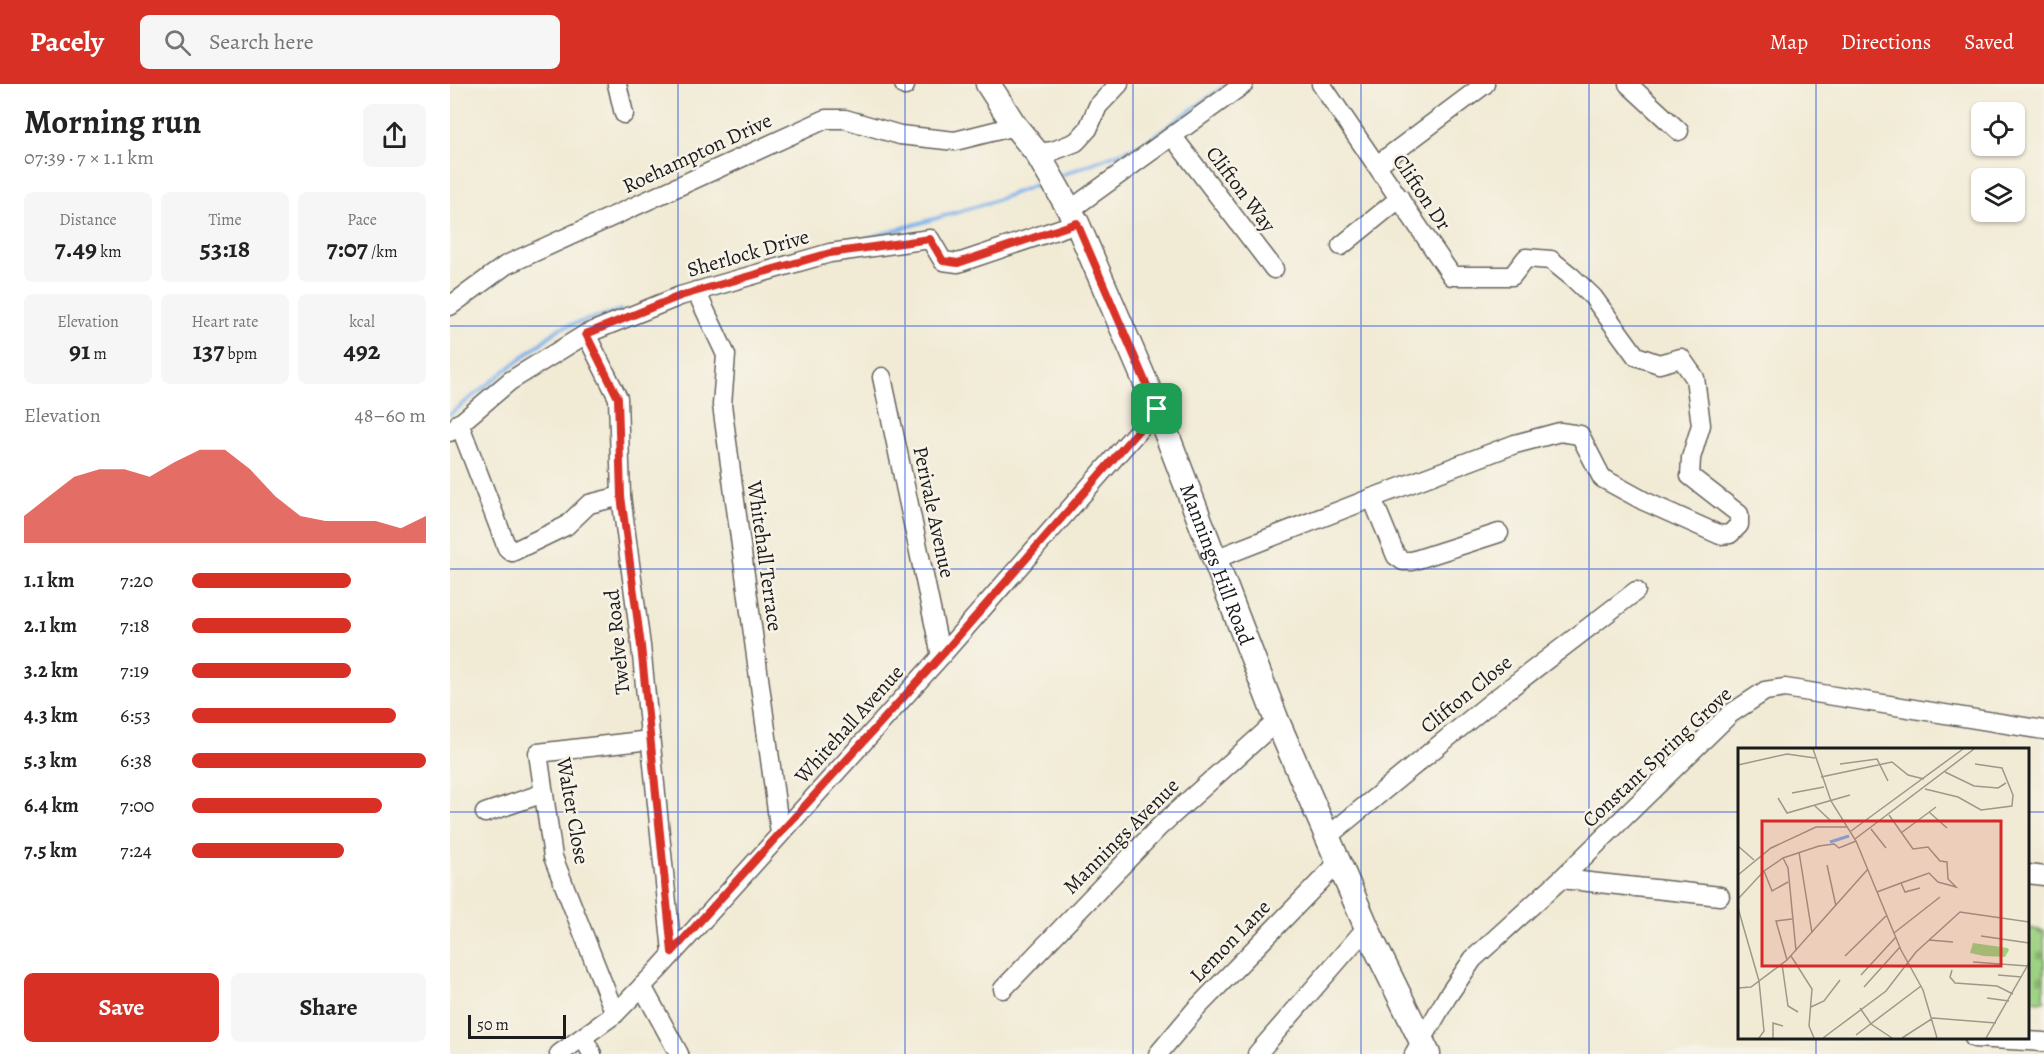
<!DOCTYPE html>
<meta charset="utf-8">
<style>
body{margin:0;font-family:Alegreya,serif;background:#f6f6f6;color:#222;height:100vh;display:flex;flex-direction:column;font-size:22px;white-space:nowrap}
*{box-sizing:border-box;margin:0}
p{font-size:20px;color:#767676}
.icon{flex:none;width:33px;height:33px;fill:none;stroke:currentColor;stroke-width:2;stroke-linecap:round;stroke-linejoin:round}
.map{position:relative;flex:1;overflow:hidden}
.drawer{display:flex;flex-direction:column;background:#fff;width:450px}
.drawer>*{flex:none}
.tools{position:absolute;left:1521px;top:18px;display:grid;gap:12px}
.tools a{display:grid;place-items:center;width:54px;height:54px;border-radius:9px;background:#fff;box-shadow:0 2px 4px #0004;font-size:30px}
.scale{position:absolute;left:18px;bottom:15px;width:98px;box-sizing:border-box;padding-left:6px;border:3px solid #1c1c1c;border-top:0;font-size:16px;line-height:21px;white-space:nowrap;color:#1c1c1c;-webkit-text-stroke:4px #f7f3e8;paint-order:stroke}
.pin{position:absolute;display:grid;place-items:center;width:51px;height:51px;color:#fff;margin:-26px;border-radius:12px;box-shadow:0 3px 9px #0006}
.round{display:grid;place-items:center;flex:none;width:63px;height:63px;border-radius:9px;background:#f6f6f6}
.headline{display:flex;align-items:center;justify-content:space-between;height:102px;padding:0 24px}
h1{font-size:33px;font-weight:700;line-height:45px}
.stats{display:grid;grid-template-columns:repeat(3,1fr);gap:9px;height:102px;padding:6px 24px}
.stats div{display:grid;align-content:center;border-radius:9px;background:#f6f6f6;text-align:center}
.stats b{font-size:26px;font-weight:700}
.stats small{font-size:16px;font-weight:400}
.stats p{font-size:16px}
.chart{height:168px;padding:12px 24px}
.chart p{display:flex;justify-content:space-between}
.chart svg{width:100%;height:108px;margin-top:6px;fill:#d93025;opacity:.7}
.primary-button{display:flex;gap:12px;margin-top:auto;padding:12px 24px}
.primary-button a{flex:1;height:69px;border-radius:9px;background:#d93025;color:#fff;font-size:24px;font-weight:700;line-height:69px;text-align:center}
.primary-button a+a{background:#f6f6f6;color:#222}
ul{padding:0 24px;list-style:none;font-size:20px}
li{display:grid;grid-template-columns:96px 72px 1fr;align-items:center;height:45px}
li i{height:15px;border-radius:8px;background:#d93025}
header{display:flex;align-items:center;gap:36px;box-sizing:border-box;height:84px;padding:0 30px;background:#d93025;color:#fff}
header strong{font-size:28px}
nav{display:flex;gap:33px;margin-inline-start:auto;font-size:21px}
.search{width:420px;height:54px;background:#f6f6f6;display:flex;align-items:center;gap:15px;box-sizing:border-box;padding:0 21px;border-radius:9px;color:#767676;font-size:22px}
main{display:flex;flex:1;min-height:0}
.map>svg:first-child{display:block}
.cemetery{fill:url(#cemetery-stones);stroke:#5c774f;stroke-width:1.5}
.lines{fill:none;stroke-linecap:round;stroke-linejoin:round}
.stream{stroke:#7cb0e9;stroke-width:4}
.minor-casing{stroke:#67645d;stroke-width:21}
.major-casing{stroke:#67645d;stroke-width:27}
.minor{stroke:#fff;stroke-width:18}
.major{stroke:#fff;stroke-width:24}
.route-casing{stroke:#fff;stroke-width:12}
.route{stroke:#d93025;stroke-width:8}
.grid{fill:none;stroke:#1d4ed8;stroke-width:1.5;stroke-opacity:0.55}
.labels{text-anchor:middle;stroke-width:5;stroke-linejoin:round;paint-order:stroke}
.street-label{font-size:21px;fill:#1c1c1c;stroke:#f7f3e8}
.inset-river{fill:none;stroke:#7cb0e9;stroke-width:3}
.inset-road{fill:none;stroke:#9c988b;stroke-width:1.5}
.view{fill:#d62828;fill-opacity:0.15;stroke:#d62828;stroke-width:3}
.inset-edge{fill:none;stroke:#1c1c1c;stroke-width:3}
</style>
<header>
<strong>Pacely</strong>
<div class="search"><svg class="icon" aria-label="search" viewBox="0 0 24 24"><circle cx="10" cy="10" r="6"/><path d="M15 15l6 6"/></svg>Search here</div>
<nav><a>Map</a><a>Directions</a><a>Saved</a></nav>
</header>
<main>
<section class="drawer">
<div class="headline"><div><h1>Morning run</h1><p>07:39 · 7 × 1.1 km</p></div><a class="round"><svg class="icon" aria-label="share" viewBox="0 0 24 24"><path d="M12 15V3M7 8l5-5 5 5M5 13v7h14v-7"/></svg></a></div>
<div class="stats">
<div><p>Distance</p><b>7.49<small> km</small></b></div>
<div><p>Time</p><b>53:18</b></div>
<div><p>Pace</p><b>7:07<small> /km</small></b></div>
</div>
<div class="stats">
<div><p>Elevation</p><b>91<small> m</small></b></div>
<div><p>Heart rate</p><b>137<small> bpm</small></b></div>
<div><p>kcal</p><b>492</b></div>
</div>
<div class="chart"><p><span>Elevation</span>48–60 m</p>
<svg viewBox="0 0 160 44" preserveAspectRatio="none"><path d="M0 44V33L10 25L20 17L30 14L40 14L50 17L60 11L70 6L80 6L90 14L100 25L110 33L120 35L130 35L140 35L150 38L160 33V44z"/></svg>
</div>
<ul>
<li><b>1.1 km</b>7:20<i style="width:68%"></i></li>
<li><b>2.1 km</b>7:18<i style="width:68%"></i></li>
<li><b>3.2 km</b>7:19<i style="width:68%"></i></li>
<li><b>4.3 km</b>6:53<i style="width:87%"></i></li>
<li><b>5.3 km</b>6:38<i style="width:100%"></i></li>
<li><b>6.4 km</b>7:00<i style="width:81%"></i></li>
<li><b>7.5 km</b>7:24<i style="width:65%"></i></li>
</ul>
<div class="primary-button"><a>Save</a><a>Share</a></div>
</section>
<div class="map">
<svg width="1594" height="970" viewBox="0 0 1594 970">
<defs>
<pattern id="cemetery-stones" width="16" height="16" patternUnits="userSpaceOnUse" patternTransform="scale(1.5)"><rect width="16" height="16" fill="#9dd282"/><path d="M2 7V4a2 2 0 0 1 4 0v3zM10 15v-3a2 2 0 0 1 4 0v3z" fill="#87b470"/></pattern>
</defs>
<rect width="100%" height="100%" fill="#f7f3e8"/>
<filter id="ink" filterUnits="userSpaceOnUse"><feTurbulence type="fractalNoise" baseFrequency=".0167" numOctaves="2"/><feDisplacementMap in="SourceGraphic" scale="12" xChannelSelector="R" yChannelSelector="G"/><feConvolveMatrix kernelMatrix="1 2 1 2 8 2 1 2 1" color-interpolation-filters="sRGB"/></filter>
<filter id="wash" filterUnits="userSpaceOnUse"><feTurbulence type="fractalNoise" baseFrequency=".008" numOctaves="4" result="noise"/><feDisplacementMap in="SourceGraphic" scale="24" xChannelSelector="R" yChannelSelector="G"/><feGaussianBlur stdDeviation="1.35" result="paint"/><feColorMatrix in="noise" values="0 0 0 0 0 0 0 0 0 0 0 0 0 0 0 0 0 1.4 0 .05"/><feComposite in="paint" operator="in"/></filter>
<g filter="url(#wash)">
<rect width="100%" height="100%" fill="#f1ebd5"/>
<polygon class="cemetery" points="1578,844 1594,847 1594,917 1578,916"/>
<g class="lines">
<g class="stream">
<polyline points="609,92 695,59 778,0"/>
<polyline points="412,156 538,119 593,98"/>
<polyline points="0,330 110,244 171,226"/>
</g>
</g>
</g>
<g filter="url(#ink)">
<g class="lines">
<g class="minor-casing">
<g id="minor">
<polyline points="167,0 174,30"/>
<polyline points="454,0 455,2"/>
<polyline points="871,0 1002,192 1062,192 1076,174 1101,176 1122,193 1143,213 1186,272 1209,280 1231,274 1245,294 1251,341 1241,374 1240,392 1289,430 1289,441 1280,450 1270,451 1194,417 1152,394 1130,351 1110,348 1065,360 922,414"/>
<polyline points="1178,0 1229,47"/>
<polyline points="723,53 824,185"/>
<polyline points="587,69 603,67 626,58 638,45 648,22 669,0"/>
<polyline points="927,81 1035,0"/>
<polyline points="620,126 794,0"/>
<polyline points="891,162 950,114"/>
<polyline points="246,207 276,271 272,321 330,749"/>
<polyline points="0,222 56,181 376,35 395,35 450,51 505,57 565,42"/>
<polyline points="136,250 168,314 171,412 191,562 222,868"/>
<polyline points="432,293 491,572"/>
<polyline points="9,339 57,464 62,468 116,442 139,420 171,412"/>
<polyline points="0,348 60,297 136,250 230,212 380,169 480,155 493,177 508,179 627,139"/>
<polyline points="765,475 922,414 946,472 953,477 962,477 1049,449"/>
<polyline points="35,729 94,709"/>
<polyline points="877,753 1039,620 1186,507"/>
<polyline points="1578,790 1594,792"/>
<polyline points="1111,795 1270,812"/>
<polyline points="192,902 229,970"/>
<polyline points="553,905 709,743 827,637"/>
<polyline points="165,930 103,773 88,669 200,656"/>
<polyline points="133,953 142,970"/>
<polyline points="1524,954 1594,958"/>
<polyline points="109,970 165,930 208,886 491,572 707,325"/>
<polyline points="708,970 745,926 888,779"/>
<polyline points="807,970 917,843"/>
<polyline points="964,970 997,913 1023,875 1111,795 1280,630 1315,607 1335,604 1594,646"/>
</g>
</g>
<g class="major-casing">
<g id="major">
<path id="s1" d="M538 0 565 42 587 69 627 139 707 325 827 637 924 860 978 970"/>
</g>
</g>
<use href="#minor" class="minor"/>
<use href="#major" class="major"/>
</g>
</g>
<g class="lines" filter="url(#ink)">
<g class="route-casing">
<polygon id="route" points="627,139 707,325 491,572 222,868 191,562 171,412 168,314 136,250 230,212 380,169 480,155 493,177 508,179"/>
</g>
<use href="#route" class="route"/>
</g>
<path class="grid" d="M228 0V970M455 0V970M683 0V970M911 0V970M1139 0V970M1366 0V666M0 242H1594M0 485H1594M0 728H1290M1578 728H1594M1366 954V970"/>
<g class="labels">
<g class="street-label">
<text transform="translate(247 69) rotate(-25)" y="7">Roehampton Drive</text>
<text transform="translate(791 105) rotate(53)" y="7">Clifton Way</text>
<text transform="translate(972 108) rotate(56)" y="7">Clifton Dr</text>
<text transform="translate(298 169) rotate(-16)" y="7">Sherlock Drive</text>
<text transform="translate(484 428) rotate(78)" y="7">Perivale Avenue</text>
<text transform="translate(315 472) rotate(82)" y="7">Whitehall Terrace</text>
<text dy="7" stroke="none"><textPath href="#s1" startOffset="534">Mannings Hill Road</textPath></text>
<text transform="translate(167 558) rotate(-96)" y="7">Twelve Road</text>
<text transform="translate(1016 610) rotate(-39)" y="7">Clifton Close</text>
<text transform="translate(399 640) rotate(-48)" y="7">Whitehall Avenue</text>
<text transform="translate(1207 673) rotate(-43)" y="7">Constant Spring Grove</text>
<text transform="translate(123 727) rotate(80)" y="7">Walter Close</text>
<text transform="translate(671 752) rotate(-45)" y="7">Mannings Avenue</text>
<text transform="translate(780 857) rotate(-46)" y="7">Lemon Lane</text>
</g>
</g>
<g transform="translate(1288 664)">
<rect width="291" height="291" fill="#f1ebd5"/>
<path d="M235 195 270 200 271 202 267 209 246 208 232 205Z" fill="#9dd282"/>
<path class="inset-river" d="M92 94 111 88"/>
<path class="inset-road" d="M75 1 93 53 118 93 163 202 185 242 199 290M102 16 139 11 150 33M0 17 49 6 77 10M207 24 236 38 260 40 268 35M83 29 154 14 170 27 186 31M187 41 220 49 243 62 274 58 275 47 264 20 237 16M54 45 86 39M40 50 49 65 112 47M77 58 93 73M191 64 209 80M151 67 175 101 190 99 202 113 209 114 210 131 218 139 200 134 191 125 163 135M133 81 148 100M113 83 225 1M163 85 198 59M117 91 236 1M0 98 16 112M61 104 74 185M45 110 50 120 58 203M89 117 98 158M26 123 34 143 50 134M0 127 33 100 78 79H109M139 144 163 135 167 144 182 140M0 151 26 123 45 110 81 98 96 96 101 100 118 93M0 160 21 233 26 283 21 290M156 185 202 149M243 188 291 195M191 192 215 194M53 208 74 241 71 278 76 290M107 208 148 168M49 212 38 173 54 171M235 214 290 218M44 216 50 258 60 264M214 222 212 229 217 235 259 238 275 246M123 227 158 189M260 227 284 229M126 239 162 199M0 240 13 239 49 212 130 121M249 250 271 253M73 259 86 253 102 232M122 260 133 276 154 290M118 287 183 238M35 290V275L45 278M85 290 148 243 178 204 222 164 291 174M164 290 195 270 258 275M248 290 291 215"/>
<path class="view" d="M24 73H263V218H24Z"/>
<rect width="291" height="291" class="inset-edge"/>
</g>
</svg>
<div class="tools">
<a><svg class="icon" aria-label="locate" viewBox="0 0 24 24"><circle cx="12" cy="12" r="6"/><path d="M12 2v4M12 18v4M2 12h4M18 12h4"/></svg></a>
<a><svg class="icon" aria-label="layers" viewBox="0 0 24 24"><path d="M12 4l9 5-9 5-9-5zM3 14l9 5 9-5"/></svg></a>
</div>
<div class="scale">50 m</div>
<div class="pin" style="left:707px;top:325px;background:#1e9e55"><svg class="icon" aria-label="arrive" viewBox="0 0 24 24"><path d="M6 21V4h12l-3 4 3 4H6"/></svg></div>
</div>
</main>
